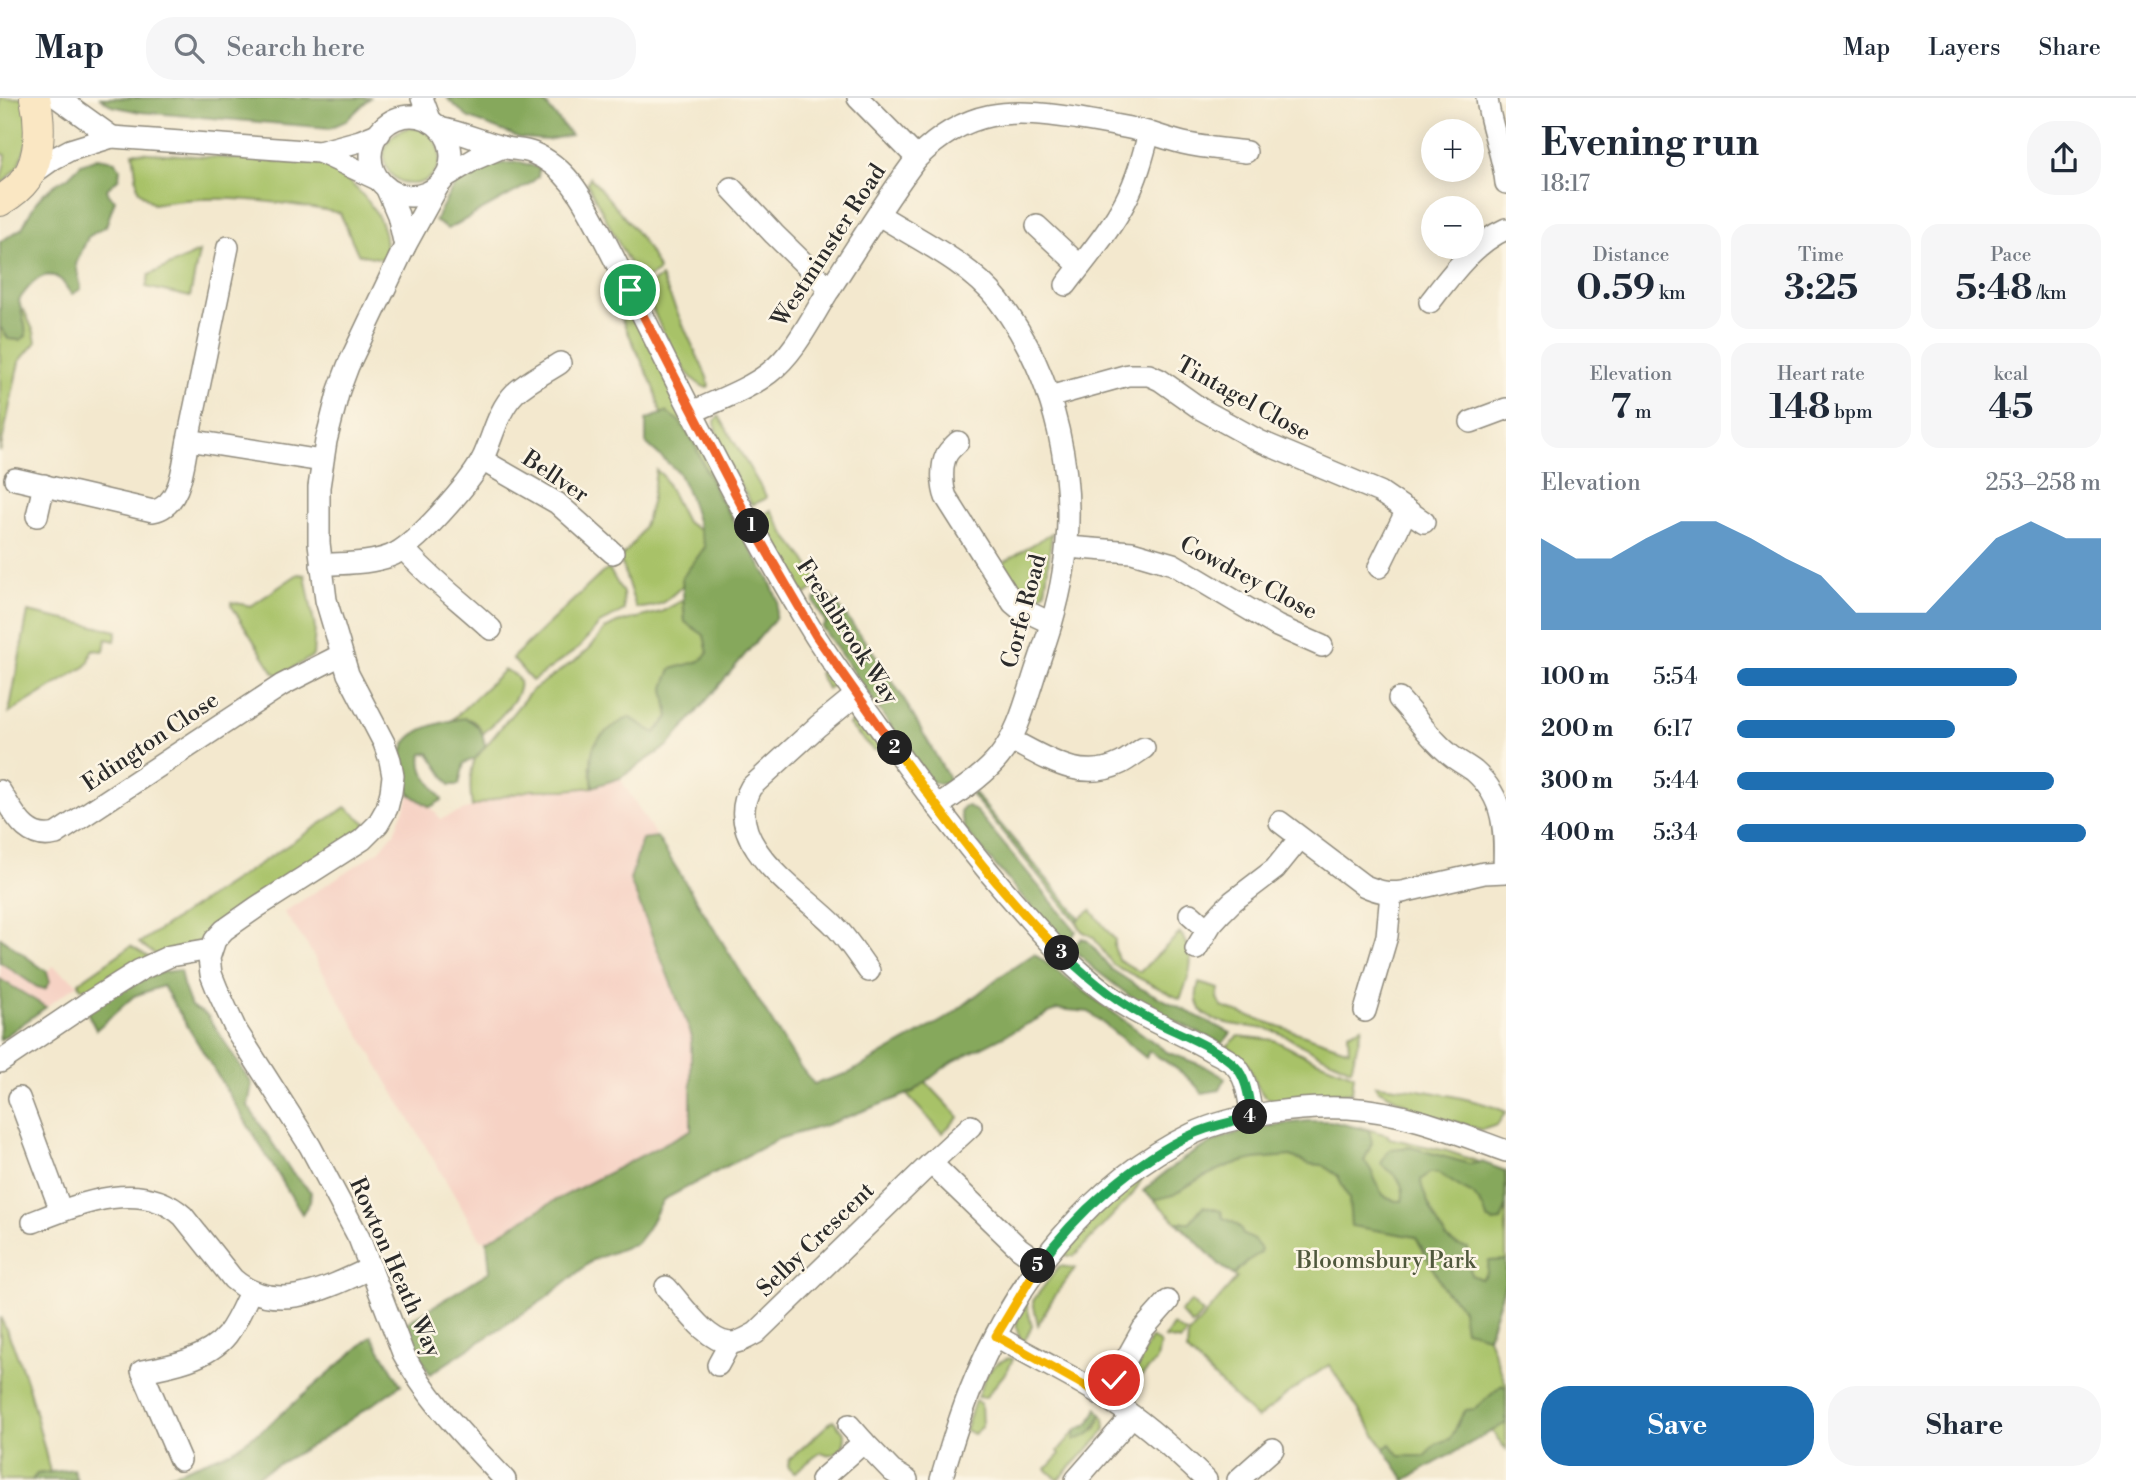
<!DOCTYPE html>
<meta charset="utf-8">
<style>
body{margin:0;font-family:"Libre Bodoni",serif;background:#f6f6f7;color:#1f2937;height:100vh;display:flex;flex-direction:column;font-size:26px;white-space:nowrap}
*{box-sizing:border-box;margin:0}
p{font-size:23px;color:#747a83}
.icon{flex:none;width:38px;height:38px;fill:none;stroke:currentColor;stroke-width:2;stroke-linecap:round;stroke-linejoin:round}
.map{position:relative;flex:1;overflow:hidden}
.details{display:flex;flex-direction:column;background:#fff;width:630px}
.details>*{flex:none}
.buttons{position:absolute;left:1421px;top:21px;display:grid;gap:14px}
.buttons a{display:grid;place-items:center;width:63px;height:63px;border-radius:50%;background:#fff;box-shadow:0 4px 18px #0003;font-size:35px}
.pin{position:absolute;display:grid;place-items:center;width:60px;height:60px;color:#fff;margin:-30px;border:4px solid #fff;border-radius:50%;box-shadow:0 2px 7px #0007}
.km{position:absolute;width:35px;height:35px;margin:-18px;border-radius:50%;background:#222;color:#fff;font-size:19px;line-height:35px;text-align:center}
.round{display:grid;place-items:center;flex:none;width:74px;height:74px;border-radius:28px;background:#f6f6f7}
.headline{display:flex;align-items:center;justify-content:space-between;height:119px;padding:0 35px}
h1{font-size:38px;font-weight:700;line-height:52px}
.metrics{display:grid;grid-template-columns:repeat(3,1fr);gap:10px;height:119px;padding:7px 35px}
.metrics div{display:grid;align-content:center;border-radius:18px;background:#f6f6f7;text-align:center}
.metrics b{font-size:35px;font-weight:700}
.metrics small{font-size:19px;font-weight:400}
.metrics p{font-size:19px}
.chart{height:196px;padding:14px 35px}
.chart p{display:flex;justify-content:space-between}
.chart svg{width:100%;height:126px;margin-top:7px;fill:#1f6fb2;opacity:.7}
.action{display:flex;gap:14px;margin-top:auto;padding:14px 35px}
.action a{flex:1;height:80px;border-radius:28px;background:#1f6fb2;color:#fff;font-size:28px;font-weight:700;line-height:80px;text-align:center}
.action a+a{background:#f6f6f7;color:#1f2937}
ul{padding:0 35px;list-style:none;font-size:23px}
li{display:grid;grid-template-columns:112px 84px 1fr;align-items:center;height:52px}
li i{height:18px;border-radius:9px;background:#1f6fb2}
header{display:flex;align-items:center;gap:42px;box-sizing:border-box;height:98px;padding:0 35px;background:#fff;border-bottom:2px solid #e0e1e3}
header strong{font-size:33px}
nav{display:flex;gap:38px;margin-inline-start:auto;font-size:24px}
.search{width:490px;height:63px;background:#f6f6f7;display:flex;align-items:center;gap:18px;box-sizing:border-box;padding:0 24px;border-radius:28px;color:#747a83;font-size:26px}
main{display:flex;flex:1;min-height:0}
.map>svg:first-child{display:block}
.built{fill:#f6d2c4}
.green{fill:#a8c268;stroke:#6a764a;stroke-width:2}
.forest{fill:#86a85c;stroke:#586a44;stroke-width:2}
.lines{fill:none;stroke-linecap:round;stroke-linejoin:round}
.minor-casing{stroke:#8f8a7c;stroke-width:24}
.secondary-casing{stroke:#8f8a7c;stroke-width:32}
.minor{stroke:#fff;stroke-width:21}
.secondary{stroke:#fae7c3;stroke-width:30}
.split-1-casing{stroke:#fff;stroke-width:14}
.split-2-casing{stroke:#fff;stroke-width:14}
.split-3-casing{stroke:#fff;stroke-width:14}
.split-4-casing{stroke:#fff;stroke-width:14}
.split-5-casing{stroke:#fff;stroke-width:14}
.split-6-casing{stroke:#fff;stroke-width:14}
.split-1{stroke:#f0652b;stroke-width:9}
.split-2{stroke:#f0652b;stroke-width:9}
.split-3{stroke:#f5b400;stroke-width:9}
.split-4{stroke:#22a559;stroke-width:9}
.split-5{stroke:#22a559;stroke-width:9}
.split-6{stroke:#f5b400;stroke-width:9}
.labels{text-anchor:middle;stroke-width:5;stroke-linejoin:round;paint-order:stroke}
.street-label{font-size:23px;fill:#2b2b2b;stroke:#fcf5e5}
.park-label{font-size:23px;fill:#50583d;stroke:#fcf5e5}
</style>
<header>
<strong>Map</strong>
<div class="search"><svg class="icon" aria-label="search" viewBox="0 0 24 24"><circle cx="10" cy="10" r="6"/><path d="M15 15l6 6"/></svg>Search here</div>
<nav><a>Map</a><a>Layers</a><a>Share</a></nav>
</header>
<main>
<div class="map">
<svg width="1506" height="1382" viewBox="0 0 1506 1382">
<rect width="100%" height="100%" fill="#fcf5e5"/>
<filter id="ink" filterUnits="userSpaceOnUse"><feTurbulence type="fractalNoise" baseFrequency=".0143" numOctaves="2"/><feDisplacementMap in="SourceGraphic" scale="14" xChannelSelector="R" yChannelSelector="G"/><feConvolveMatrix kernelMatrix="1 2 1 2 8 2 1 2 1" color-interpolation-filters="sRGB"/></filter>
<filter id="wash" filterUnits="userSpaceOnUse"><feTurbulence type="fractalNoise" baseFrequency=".00686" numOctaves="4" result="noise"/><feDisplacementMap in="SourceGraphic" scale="28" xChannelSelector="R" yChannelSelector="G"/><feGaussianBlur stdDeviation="1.57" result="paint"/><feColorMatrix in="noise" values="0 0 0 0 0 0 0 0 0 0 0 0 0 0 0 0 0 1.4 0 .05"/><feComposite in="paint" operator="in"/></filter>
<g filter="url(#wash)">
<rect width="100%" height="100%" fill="#f3e8ce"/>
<g class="built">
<polygon points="620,680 798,966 691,1033 554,1103 487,1143 481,1141 472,1127 307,847 284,814 380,752 394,735 410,696 430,709 441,721 497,700 531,692 565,692 593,689"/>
<polygon points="0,864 37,889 46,890 50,884 47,874 53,868 78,886 46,909 0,880"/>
</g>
<g class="green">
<path d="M0 0H25L30 37 18 69 0 88C0 78 5 68 6 57L0 55Z"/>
<circle cx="412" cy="58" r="28"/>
<path d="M133 54 323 66C348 79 377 106 384 134 386 143 386 153 387 162L358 156 340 115C276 103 219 95 153 106L138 92Z"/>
<path d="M590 79C615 109 643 136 659 173L641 184 628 163 587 85Z"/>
<polygon points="199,154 190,199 146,189 149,177"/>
<path d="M661 179 707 279 709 288 707 290C679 281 655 217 644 190Z"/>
<polygon points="625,199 737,417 732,420 716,395 693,343 666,314 661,316 654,289 614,205"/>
<polygon points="24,212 34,234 36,244 19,264 0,354 0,229 9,241 20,242 26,238 22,214"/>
<path d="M719 318 766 398 765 401 752 407C739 384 715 349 715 323Z"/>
<path d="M656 372 663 378 686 424 701 433 705 449 683 480V487C666 503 661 510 636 510L620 460C649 433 651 410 656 372Z"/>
<polygon points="771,412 786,438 805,461 820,486 804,497 759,420"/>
<path d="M1052 435 1045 494 1034 501C1017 497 1011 479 1002 465Z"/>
<polygon points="609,471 623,495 624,512 598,527 579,550 532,583 512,560 602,475"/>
<polygon points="298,476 305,477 315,530 313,558 280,577 274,575 231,507 231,504 251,508"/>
<path d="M683 502 685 524 704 537 708 555 700 563 671 571 664 590 669 619 655 635 629 619 590 667 593 689 565 692H531L497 700 472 709C470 692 469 678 475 661L531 593 580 559 590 550 605 531 617 525 661 514Z"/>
<polygon points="28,514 117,533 115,543 106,541 104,553 92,552 89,564 86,568 9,615"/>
<polygon points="807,540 833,579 834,587 827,591 819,575 822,574 822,570 813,554 811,553 809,555 803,543"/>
<path d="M504 572C544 583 495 623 483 636 475 620 469 619 452 622Z"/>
<path d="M854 620C869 626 875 638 883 651L873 652 849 627Z"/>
<polygon points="346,709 367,726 353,739 236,810 220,823 205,840 198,844 156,857 139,845"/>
<path d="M1091 812 1115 842 1114 848 1118 861 1140 874 1180 835C1198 856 1190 878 1180 901L1113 867 1093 839 1082 833 1076 823Z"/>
<polygon points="131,848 150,860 103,888 83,891 79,888 79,884"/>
<path d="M1199 885 1219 891 1217 900 1222 909 1349 952 1348 935 1362 929 1351 971C1334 963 1317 956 1301 947 1293 943 1286 937 1277 934 1251 924 1183 934 1199 885Z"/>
<path d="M1239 938 1274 942 1306 958 1354 977 1352 994 1279 1003C1258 1002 1257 983 1248 967 1242 959 1235 954 1227 948Z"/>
<polygon points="926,984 959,1019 942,1035 906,996"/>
<path d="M1375 987C1408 989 1477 1000 1506 1014L1497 1027 1482 1032 1419 1013 1377 991Z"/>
<polygon points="1360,1029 1388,1037 1389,1040 1447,1053 1506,1073 1506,1183 1488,1239 1506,1286 1506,1352 1492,1333 1405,1382 1329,1267 1291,1293 1257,1321 1187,1253 1188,1237 1237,1180 1221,1168 1151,1099 1175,1077 1331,1031"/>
<polygon points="1145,1076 1133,1096 1076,1156 1073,1158 1062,1158 1060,1157 1097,1116"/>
<polygon points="1059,1168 1075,1170 1052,1202 1038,1227 1033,1203"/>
<path d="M1026 1204 1032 1228 1024 1244C1011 1231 1017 1218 1026 1204Z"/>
<polygon points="1191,1204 1203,1215 1192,1227 1180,1214"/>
<path d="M0 1219C26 1268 37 1321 50 1374L37 1376 32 1382H0Z"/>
<polygon points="1173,1227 1186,1235 1181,1243 1165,1240"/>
<polygon points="1151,1240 1160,1245 1157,1262 1141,1279 1133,1275"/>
<path d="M1009 1260 1013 1261 1007 1273 985 1300 977 1299C986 1279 987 1267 1009 1260Z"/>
<polygon points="975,1303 981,1306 982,1329 974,1336 965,1332"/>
<polygon points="1101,1316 1104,1320 1105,1331 1099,1340 1058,1382 1046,1371 1060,1356 1058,1353 1076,1332 1075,1342 1097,1330"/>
<path d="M833 1322 845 1336C846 1351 834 1361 821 1354L794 1375 788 1369 789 1362Z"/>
</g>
<g class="forest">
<polygon points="101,0 370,0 346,23 330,30 140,14 112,8"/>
<polygon points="447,0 538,0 544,4 571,37 547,42 520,40 467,19"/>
<path d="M97 60 115 63 120 70 119 80 107 91 109 97 115 102 106 128 88 139 76 166 81 191 72 196C67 192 65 186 61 182 43 168 28 189 19 202L25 228 26 238 20 242 9 241 0 229V144L22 130 36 104 43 96 56 86 68 79 81 66Z"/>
<path d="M520 64 539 70 538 79 528 87 448 131 435 123C459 74 464 68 520 64Z"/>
<path d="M666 314 679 323 693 343 716 395 769 481 778 503 775 521 669 647 620 680 593 689C588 646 591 641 629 619L655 635 669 619 664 590 671 571 700 563 708 555 704 537 685 524 682 480 705 449 689 397 678 374 646 345V322Z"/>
<polygon points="823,497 830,497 874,555 902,598 951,684 950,685 939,686 932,684 910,656 822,529 826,525 814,504 815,501"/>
<path d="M465 620C479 626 483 634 485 648L475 661 464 665 459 687H450L429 655 422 656C418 677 433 684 442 702L430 709 410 696C407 685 403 674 402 663 398 631 442 624 465 620Z"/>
<polygon points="974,695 1080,820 1076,823 971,696"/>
<polygon points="965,708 968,708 977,714 1076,833 1069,844 1059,837 1032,810 965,732 960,713"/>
<path d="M657 739 798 966 814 986 849 975 950 918 998 880 1034 856 1167 954 1206 969 1225 980 1220 992 1202 995C1188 976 1169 966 1149 953L1146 960 1089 914 1057 911 950 965 913 994 826 1027 778 1041 663 1102 647 1132 637 1145 593 1162 545 1201 430 1276 403 1227 490 1173 487 1143 554 1103 691 1032V936L630 782 642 741Z"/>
<polygon points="0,839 47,874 50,884 45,891 37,889 0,864"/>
<polygon points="1082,840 1088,843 1111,871 1140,890 1231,935 1222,946 1140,906 1093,870 1074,851 1073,848"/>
<polygon points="180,872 183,887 191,908 207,917 252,986 248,1008 291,1073 311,1094 310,1104 302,1116 163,888 134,898 96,932 87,914 120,890 163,874"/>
<polygon points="0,881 46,909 0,942"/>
<path d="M1308 1023H1330L1369 1032 1372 1045 1364 1063C1380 1077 1373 1104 1402 1103 1407 1086 1394 1075 1381 1066L1386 1056 1392 1051 1410 1049 1470 1066 1482 1064 1505 1073 1506 1109 1501 1123 1493 1124 1487 1121 1484 1111 1473 1096 1463 1091 1438 1075H1429L1421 1082C1421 1093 1440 1132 1447 1140 1453 1147 1460 1148 1468 1150L1471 1177 1481 1181 1487 1175 1489 1163 1506 1162V1183L1488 1238 1465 1232 1462 1212 1456 1202 1445 1193 1416 1139 1351 1128 1349 1101 1338 1078 1322 1067 1308 1066 1291 1058 1255 1061 1230 1067 1201 1080 1173 1097 1154 1102 1143 1093C1165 1074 1187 1056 1214 1044 1243 1030 1276 1027 1308 1023Z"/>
<path d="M1203 1108 1221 1113 1223 1120C1233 1123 1240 1127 1243 1137L1253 1141 1261 1151 1260 1155 1246 1164 1234 1177 1221 1168 1177 1124H1190Z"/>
<polygon points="372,1238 401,1287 319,1343 250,1382 157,1382 231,1353 265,1330"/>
<path d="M1502 1287 1506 1290V1325L1405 1382 1384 1351 1391 1346 1400 1358H1426C1432 1347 1438 1344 1450 1341 1457 1331 1457 1322 1466 1312L1475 1311Z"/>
<path d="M1097 1310 1101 1316C1096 1332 1091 1338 1074 1342L1076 1332 1089 1326Z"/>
<polygon points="73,1371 77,1382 32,1382 37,1376"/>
</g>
</g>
<g filter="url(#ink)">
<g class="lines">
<g class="minor-casing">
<g id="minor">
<polyline points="58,0 112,39"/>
<polyline points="422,0 431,24"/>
<polyline points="858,0 917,60"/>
<path d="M1487 0C1490 29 1503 55 1506 85"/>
<circle cx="411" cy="58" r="40"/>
<path d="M439 30C461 34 481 43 502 49 512 52 523 51 533 55 567 69 583 101 599 131 669 267 734 406 814 536 834 568 857 598 879 629 925 693 972 757 1025 816 1056 852 1092 890 1134 913 1159 927 1185 937 1210 952 1218 956 1227 960 1234 966 1247 979 1249 1001 1252 1019"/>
<polyline points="319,54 379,82"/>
<polyline points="28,79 53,61 70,52 112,39 319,54 360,43 380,35"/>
<polyline points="445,79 475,61 503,49"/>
<path d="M438 88 405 148 348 268 339 292 326 343 319 389V445L326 502 348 576 384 645 390 662 393 678 391 694 387 710 378 726 362 742 257 809 224 832 215 842 209 860 211 876 217 891 236 932 310 1048 359 1140 403 1255C428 1303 469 1343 505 1382"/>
<polyline points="386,89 398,117 405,148"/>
<polyline points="731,90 774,136 830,191"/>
<path d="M879 117C919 142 969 165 999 203 1056 278 1079 383 1063 475 1058 508 1047 540 1036 572 1026 602 1019 634 999 659 983 679 958 694 937 709"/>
<polyline points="1037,128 1080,168"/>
<path d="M1066 187C1087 159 1110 133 1126 102 1137 81 1143 58 1149 35"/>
<path d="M1430 204C1451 177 1474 145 1506 131"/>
<polyline points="1049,299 1128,277 1149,277 1160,282 1201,311 1259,343 1380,394 1424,424"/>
<path d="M693 314C718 302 747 292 769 275 797 253 812 218 831 189 859 146 886 101 917 60 966 11 1008 10 1074 20 1098 24 1123 28 1147 34 1159 38 1171 42 1183 45 1204 50 1225 51 1246 54"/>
<polyline points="1471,324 1506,311"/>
<polyline points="188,342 228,149"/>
<path d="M958 344C954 348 948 353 946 358 941 368 942 389 946 399L1013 505 1019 510 1051 525"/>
<polyline points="482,362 557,405 613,455"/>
<path d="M15 381 153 413C182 408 183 365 188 342L322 363"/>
<polyline points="37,418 44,387"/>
<polyline points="1067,449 1132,454 1173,466 1277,528 1322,548"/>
<path d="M404 451C430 481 462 504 491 531"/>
<path d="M321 467C343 465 369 466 390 458 415 449 469 386 482 362 493 340 497 313 515 295 528 283 545 275 560 265"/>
<polyline points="1379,469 1407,412"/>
<path d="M856 597 818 628 751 689C719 744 800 793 833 826 847 840 858 858 869 873"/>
<path d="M1399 601C1415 618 1429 639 1447 654 1455 662 1465 666 1474 673 1506 701 1505 734 1504 773"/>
<path d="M1011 642C1046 660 1081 685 1121 665 1129 661 1136 655 1144 650"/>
<path d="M0 693C14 715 26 744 56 736L282 587 341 557"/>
<path d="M1280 724 1363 787C1376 793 1387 796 1402 794L1484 775 1506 774"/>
<polyline points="1190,816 1207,831"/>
<polyline points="1196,851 1211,826 1222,814 1233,803 1275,771 1300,740"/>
<polyline points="1365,913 1387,838 1391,795"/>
<polyline points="0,964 86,906 140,872 170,858 211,851"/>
<polyline points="19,1000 61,1113"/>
<polyline points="931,1065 971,1028"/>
<path d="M33 1124C79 1106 141 1080 183 1118L233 1181C275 1218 328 1190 371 1170"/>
<path d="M666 1189C682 1206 705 1242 729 1245 738 1246 748 1239 756 1235L931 1065 1019 1150 1040 1165"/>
<path d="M996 1238C1032 1259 1070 1277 1105 1299 1142 1322 1175 1352 1206 1382"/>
<polyline points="718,1267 730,1245"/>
<polyline points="1105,1299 1143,1231 1168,1203"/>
<polyline points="849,1327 864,1344"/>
<path d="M180 1362 142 1273C170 1268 208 1261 227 1237 237 1224 243 1209 250 1194"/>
<polyline points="821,1382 864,1344 892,1373 907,1382"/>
<path d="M941 1382C951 1348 961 1314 975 1281 1017 1181 1092 1084 1192 1036 1234 1016 1302 1008 1348 1010 1404 1013 1454 1034 1506 1053"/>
<polyline points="1076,1382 1132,1318"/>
<polyline points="1238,1382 1273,1351"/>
</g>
</g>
<g class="secondary-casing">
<path id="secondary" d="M0 103C10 97 19 91 26 81 41 60 41 25 35 0"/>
</g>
<use href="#minor" class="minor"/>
<use href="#secondary" class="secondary"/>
</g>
</g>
<g class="lines" filter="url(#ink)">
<g class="split-1-casing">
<polyline id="split-1" points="630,192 752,428"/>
</g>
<g class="split-2-casing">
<polyline id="split-2" points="752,428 816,538 895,650"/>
</g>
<g class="split-3-casing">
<path id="split-3" d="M895 650C946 722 999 794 1062 855"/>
</g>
<g class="split-4-casing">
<path id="split-4" d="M1062 855C1090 882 1119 906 1154 923 1175 934 1220 951 1235 968 1247 980 1249 1002 1252 1019H1250"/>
</g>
<g class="split-5-casing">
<path id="split-5" d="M1038 1168C1074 1117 1135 1062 1193 1036 1211 1028 1231 1024 1250 1019"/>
</g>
<g class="split-6-casing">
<polyline id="split-6" points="1038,1168 996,1238 1105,1299 1114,1282"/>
</g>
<use href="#split-1" class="split-1"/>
<use href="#split-2" class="split-2"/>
<use href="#split-3" class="split-3"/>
<use href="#split-4" class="split-4"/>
<use href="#split-5" class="split-5"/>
<use href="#split-6" class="split-6"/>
</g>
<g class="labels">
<g class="street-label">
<text transform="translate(828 147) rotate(-57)" y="8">Westminster Road</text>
<text transform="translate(1244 300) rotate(29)" y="8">Tintagel Close</text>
<text transform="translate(556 378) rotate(34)" y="8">Bellver</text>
<text transform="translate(1249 479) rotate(28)" y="8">Cowdrey Close</text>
<text transform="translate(1023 513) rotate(-75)" y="8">Corfe Road</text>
<text transform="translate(848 533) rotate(57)" y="8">Freshbrook Way</text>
<text transform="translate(150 643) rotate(-34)" y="8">Edington Close</text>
<text transform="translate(815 1141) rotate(-44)" y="8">Selby Crescent</text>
<text transform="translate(396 1169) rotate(66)" y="8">Rowton Heath Way</text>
</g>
<g class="park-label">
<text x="1386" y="1170">Bloomsbury Park</text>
</g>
</g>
</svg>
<div class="buttons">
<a>+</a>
<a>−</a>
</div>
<div class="pin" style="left:630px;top:192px;background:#1e9e55"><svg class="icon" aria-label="arrive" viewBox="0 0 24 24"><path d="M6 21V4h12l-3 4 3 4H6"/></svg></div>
<div class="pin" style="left:1114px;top:1282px;background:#d93025"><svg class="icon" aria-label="check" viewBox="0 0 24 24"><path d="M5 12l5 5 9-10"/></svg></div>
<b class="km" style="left:752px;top:428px">1</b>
<b class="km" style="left:895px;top:650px">2</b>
<b class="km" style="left:1062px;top:855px">3</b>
<b class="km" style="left:1250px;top:1019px">4</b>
<b class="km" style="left:1038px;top:1168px">5</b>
</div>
<section class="details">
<div class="headline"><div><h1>Evening run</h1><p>18:17</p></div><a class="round"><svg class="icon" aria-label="share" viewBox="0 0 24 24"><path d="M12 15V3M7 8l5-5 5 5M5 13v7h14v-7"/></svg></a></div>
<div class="metrics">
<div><p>Distance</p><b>0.59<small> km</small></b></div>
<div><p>Time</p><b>3:25</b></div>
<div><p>Pace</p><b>5:48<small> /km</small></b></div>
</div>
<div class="metrics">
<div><p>Elevation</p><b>7<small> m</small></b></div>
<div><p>Heart rate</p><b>148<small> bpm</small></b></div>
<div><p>kcal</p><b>45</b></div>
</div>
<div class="chart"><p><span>Elevation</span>253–258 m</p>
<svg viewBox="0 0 160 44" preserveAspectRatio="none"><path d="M0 44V12L10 19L20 19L30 12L40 6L50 6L60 12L70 19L80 25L90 38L100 38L110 38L120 25L130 12L140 6L150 12L160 12V44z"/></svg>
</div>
<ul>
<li><b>100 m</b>5:54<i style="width:77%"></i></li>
<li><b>200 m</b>6:17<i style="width:60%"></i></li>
<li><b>300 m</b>5:44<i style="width:87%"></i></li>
<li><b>400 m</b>5:34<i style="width:96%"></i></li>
</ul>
<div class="action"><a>Save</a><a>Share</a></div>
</section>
</main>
